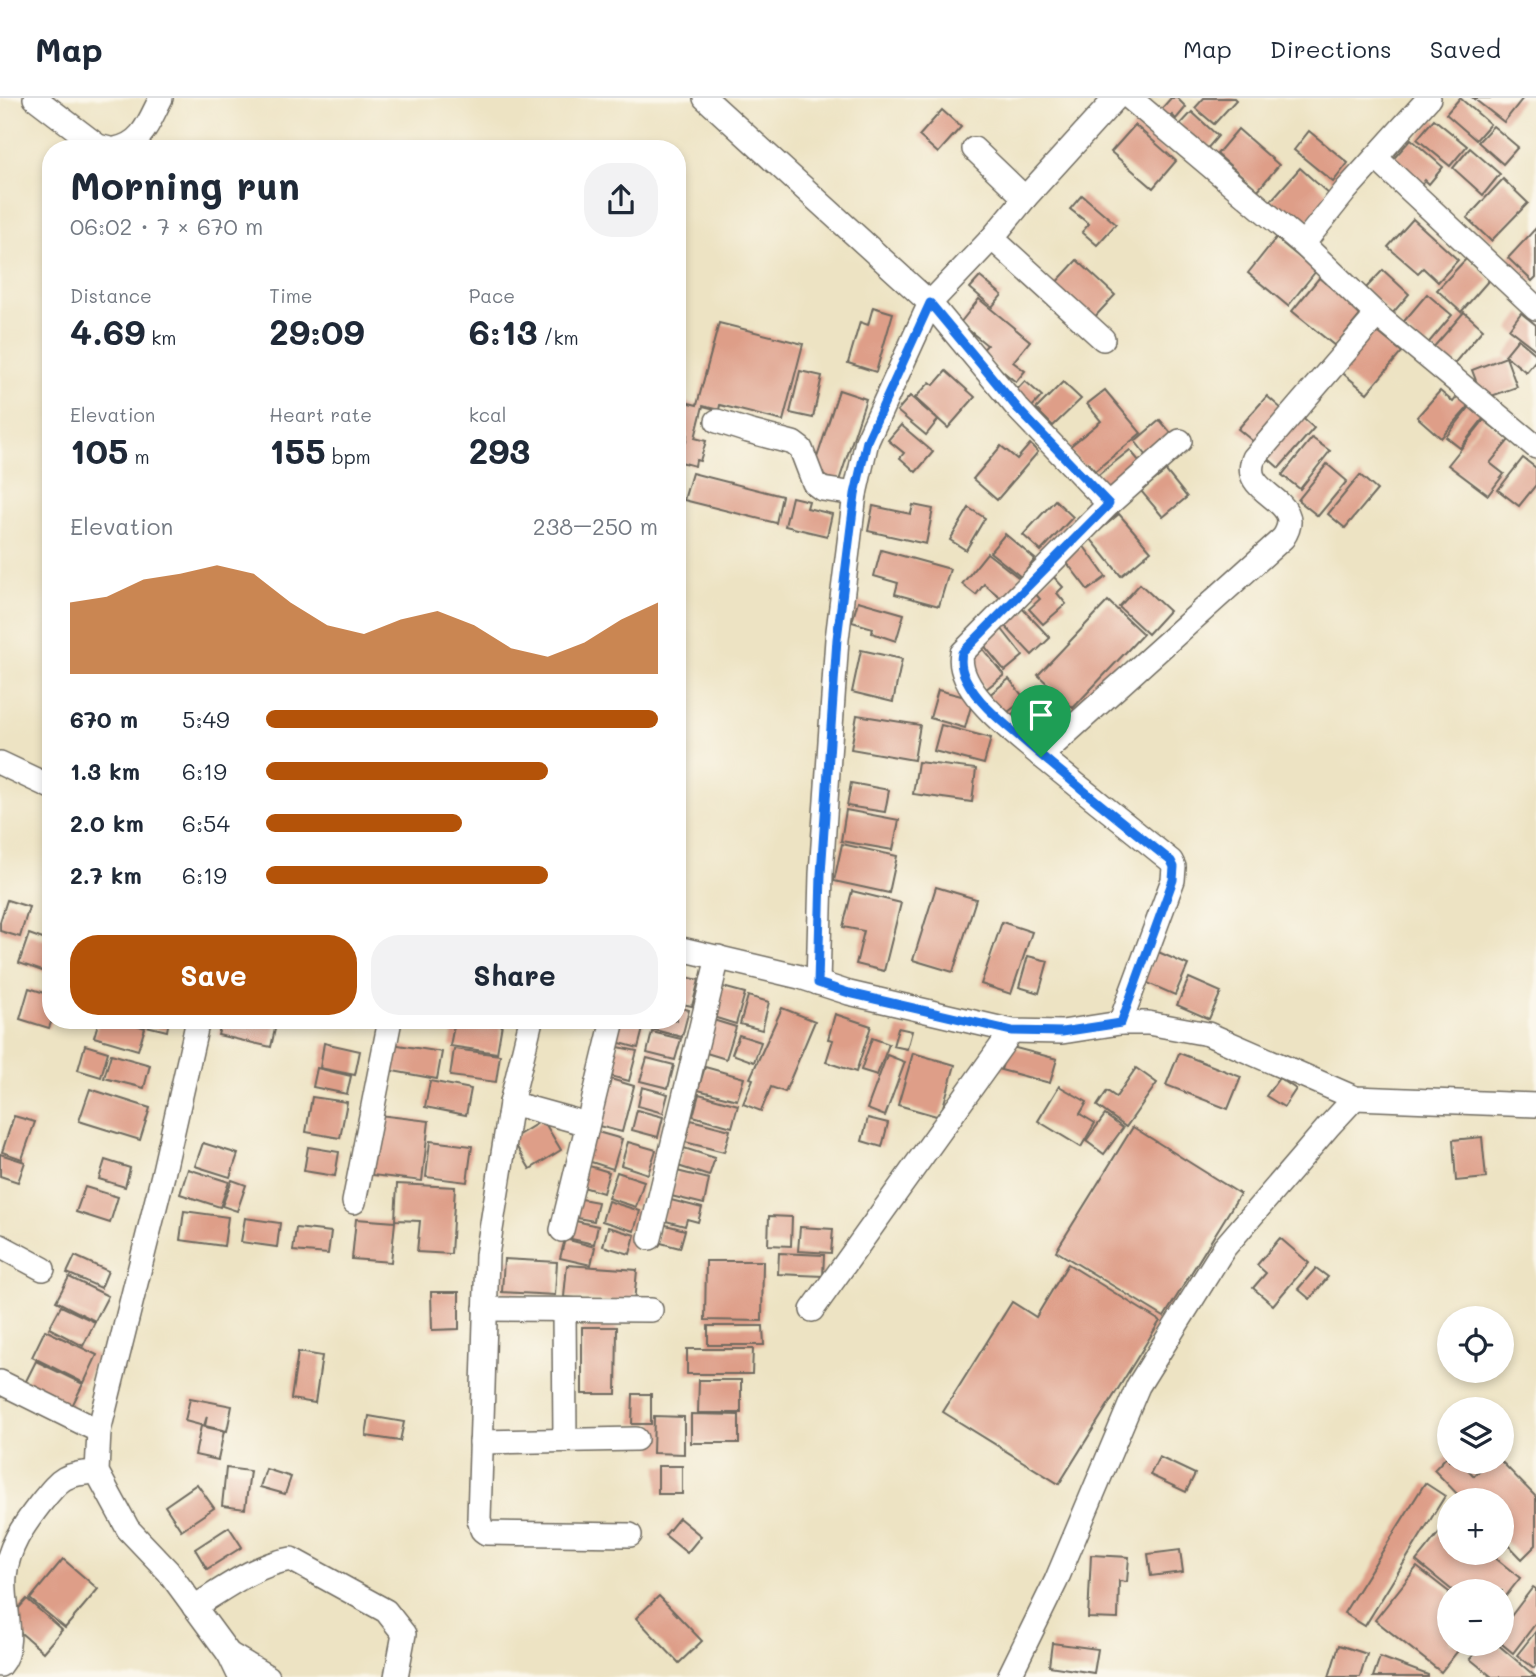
<!DOCTYPE html>
<meta charset="utf-8">
<style>
body{margin:0;font-family:Mali,sans-serif;background:#f2f2f3;color:#1f2937;height:100vh;display:flex;flex-direction:column;font-size:26px;white-space:nowrap}
*{box-sizing:border-box;margin:0}
p{font-size:23px;color:#747a83}
.icon{flex:none;width:38px;height:38px;fill:none;stroke:currentColor;stroke-width:2;stroke-linecap:round;stroke-linejoin:round}
.map{position:relative;flex:1;overflow:hidden}
.sheet{position:absolute;left:42px;top:42px;width:644px;height:889px;display:flex;flex-direction:column;background:#fff;border-radius:28px;box-shadow:0 4px 10px #0003}
.sheet>*{flex:none}
.tools{position:absolute;left:1437px;top:1208px;display:grid;gap:14px}
.tools a{display:grid;place-items:center;width:77px;height:77px;border-radius:50%;background:#fff;box-shadow:0 4px 10px #0003;font-size:35px}
.pin{position:absolute;display:grid;place-items:center;width:60px;height:60px;color:#fff;margin:-72px -30px;border-radius:50% 50% 50% 0;rotate:-45deg;box-shadow:0 0 7px #0007}
.pin .icon{rotate:45deg}
.round{display:grid;place-items:center;flex:none;width:74px;height:74px;border-radius:28px;background:#f2f2f3}
.headline{display:flex;align-items:center;justify-content:space-between;height:119px;padding:0 28px}
h1{font-size:38px;font-weight:700;line-height:52px}
.stats{display:grid;grid-template-columns:repeat(3,1fr);gap:10px;height:119px;padding:7px 28px}
.stats div{display:grid;align-content:center}
.stats b{font-size:35px;font-weight:700}
.stats small{font-size:19px;font-weight:400}
.stats p{font-size:19px}
.chart{height:196px;padding:14px 28px}
.chart p{display:flex;justify-content:space-between}
.chart svg{width:100%;height:126px;margin-top:7px;fill:#b45309;opacity:.7}
.cta{display:flex;gap:14px;margin-top:auto;padding:14px 28px}
.cta a{flex:1;height:80px;border-radius:28px;background:#b45309;color:#fff;font-size:28px;font-weight:700;line-height:80px;text-align:center}
.cta a+a{background:#f2f2f3;color:#1f2937}
ul{padding:0 28px;list-style:none;font-size:23px}
li{display:grid;grid-template-columns:112px 84px 1fr;align-items:center;height:52px}
li i{height:18px;border-radius:9px;background:#b45309}
header{display:flex;align-items:center;gap:42px;box-sizing:border-box;height:98px;padding:0 35px;background:#fff;border-bottom:2px solid #e0e1e3}
header strong{font-size:33px}
nav{display:flex;gap:38px;margin-inline-start:auto;font-size:24px}
.map>svg:first-child{display:block}
.building{fill:#de9e88}
.lines{fill:none;stroke-linecap:round;stroke-linejoin:round}
.minor-casing{stroke:#6f6b60;stroke-width:26}
.minor{stroke:#fff;stroke-width:23}
.route-casing{stroke:#fff;stroke-width:14}
.route{stroke:#1a73e8;stroke-width:9}
</style>
<header>
<strong>Map</strong>
<nav><a>Map</a><a>Directions</a><a>Saved</a></nav>
</header>
<div class="map">
<svg width="1536" height="1579" viewBox="0 0 1536 1579">
<rect width="100%" height="100%" fill="#fbf7ec"/>
<filter id="ink" filterUnits="userSpaceOnUse"><feTurbulence type="fractalNoise" baseFrequency=".0143" numOctaves="2"/><feDisplacementMap in="SourceGraphic" scale="14" xChannelSelector="R" yChannelSelector="G"/><feConvolveMatrix kernelMatrix="1 2 1 2 8 2 1 2 1" color-interpolation-filters="sRGB"/></filter>
<filter id="wash" filterUnits="userSpaceOnUse"><feTurbulence type="fractalNoise" baseFrequency=".00686" numOctaves="4" result="noise"/><feDisplacementMap in="SourceGraphic" scale="28" xChannelSelector="R" yChannelSelector="G"/><feGaussianBlur stdDeviation="1.57" result="paint"/><feColorMatrix in="noise" values="0 0 0 0 0 0 0 0 0 0 0 0 0 0 0 0 0 1.4 0 .05"/><feComposite in="paint" operator="in"/></filter>
<g filter="url(#wash)">
<rect width="100%" height="100%" fill="#ede3c3"/>
<g id="blocks">
<g class="building">
<polygon points="1171,0 1177,0 1186,9 1176,21 1172,17 1163,26 1155,18"/>
<polygon points="1204,0 1234,0 1236,2 1214,26 1195,10"/>
<polygon points="1460,0 1490,26 1476,42 1446,16"/>
<polygon points="1473,0 1523,0 1504,24"/>
<polygon points="942,12 961,29 938,55 919,38"/>
<polygon points="1192,14 1218,38 1206,52 1179,28"/>
<polygon points="1434,21 1467,48 1450,68 1417,41"/>
<polygon points="1135,27 1176,63 1153,90 1111,54"/>
<polygon points="1493,28 1518,49 1503,66 1478,44"/>
<polygon points="1238,31 1279,67 1258,92 1217,56"/>
<polygon points="1309,33 1348,65 1333,84 1294,52"/>
<polygon points="1411,41 1443,69 1429,86 1425,82 1417,92 1388,67"/>
<polygon points="1470,50 1500,76 1483,97 1453,70"/>
<polygon points="1300,70 1330,97 1298,134 1267,107"/>
<polygon points="1503,81 1528,105 1491,143 1467,120"/>
<polygon points="1082,97 1116,126 1097,147 1082,134 1089,126 1070,111"/>
<polygon points="1413,121 1458,162 1438,184 1423,170 1418,175 1388,149"/>
<polygon points="1536,130 1536,179 1532,183 1508,160"/>
<polygon points="1276,140 1316,173 1288,208 1248,175"/>
<polygon points="1466,161 1489,182 1461,214 1437,192"/>
<polygon points="1077,162 1115,197 1090,224 1052,189"/>
<polygon points="1383,172 1409,196 1392,216 1365,191"/>
<polygon points="980,179 1002,197 992,209 970,190"/>
<polygon points="1319,180 1362,215 1335,248 1292,213"/>
<polygon points="1427,196 1452,217 1425,249 1400,228"/>
<polygon points="979,201 1030,243 1013,264 1025,273 1016,284 980,255 987,247 960,225"/>
<polygon points="873,209 893,215 876,274 848,265 860,224 868,227"/>
<polygon points="1464,214 1483,231 1452,268 1432,251"/>
<polygon points="1521,215 1536,227 1536,252 1509,231"/>
<polygon points="719,225 803,246 783,323 720,307 719,312 703,308 695,340 706,343 700,363 696,362 695,368 677,363 677,341 686,344 687,337 677,334 677,302 697,307"/>
<polygon points="1374,231 1402,254 1367,295 1339,272"/>
<polygon points="1518,241 1536,256 1536,262 1526,274 1505,257"/>
<polygon points="1506,259 1517,289 1483,301 1472,272"/>
<polygon points="800,273 822,278 813,320 790,315"/>
<polygon points="946,273 975,299 948,330 915,300 930,284 934,287"/>
<polygon points="1025,283 1042,298 1029,312 1012,297"/>
<polygon points="1063,284 1081,301 1053,328 1036,311"/>
<polygon points="839,292 866,301 839,383 812,375"/>
<polygon points="1105,292 1141,335 1095,373 1088,365 1083,368 1068,350 1101,323 1087,306"/>
<polygon points="1440,293 1453,304 1460,295 1472,305 1441,340 1417,319"/>
<polygon points="910,298 938,322 926,337 897,313"/>
<polygon points="1267,298 1283,312 1255,345 1238,331"/>
<polygon points="1472,306 1486,317 1460,350 1446,339"/>
<polygon points="1298,316 1314,330 1279,370 1263,356"/>
<polygon points="1160,322 1176,341 1151,363 1135,343"/>
<polygon points="1484,322 1509,342 1490,365 1504,376 1488,397 1448,367"/>
<polygon points="901,327 933,354 916,374 900,360 904,355 888,342"/>
<polygon points="1312,340 1330,353 1300,391 1282,377"/>
<polygon points="1030,346 1038,354 997,402 973,381 1001,348 1017,361"/>
<polygon points="1130,352 1144,369 1106,399 1092,382"/>
<polygon points="1523,360 1536,370 1536,387 1519,408 1498,392"/>
<polygon points="1327,366 1347,383 1318,418 1298,402"/>
<polygon points="1166,373 1187,399 1163,419 1141,393"/>
<polygon points="692,375 782,398 776,425 684,402"/>
<polygon points="1360,377 1377,392 1345,430 1328,416"/>
<polygon points="792,399 809,403 807,410 832,416 827,438 785,428"/>
<polygon points="1055,402 1073,419 1041,453 1023,437"/>
<polygon points="913,407 933,411 926,446 868,433 873,408 911,416"/>
<polygon points="969,410 985,420 966,452 950,442"/>
<polygon points="1119,416 1151,453 1121,478 1090,440"/>
<polygon points="1005,436 1035,461 1021,479 990,454"/>
<polygon points="1083,447 1106,479 1088,492 1064,461"/>
<polygon points="881,452 950,471 939,508 895,496 898,485 874,478"/>
<polygon points="987,455 1023,483 1006,504 984,486 976,497 962,486"/>
<polygon points="1052,477 1063,489 1057,495 1066,506 1043,526 1029,511 1040,501 1033,493"/>
<polygon points="1140,486 1169,513 1148,536 1119,509"/>
<polygon points="858,503 904,516 896,543 872,535 873,530 852,524"/>
<polygon points="1108,503 1143,536 1073,610 1038,577"/>
<polygon points="1021,509 1050,540 1032,557 1003,526"/>
<polygon points="1001,530 1023,558 1005,573 982,545"/>
<polygon points="983,551 1004,577 986,591 966,565"/>
<polygon points="861,552 902,561 893,604 852,594"/>
<polygon points="1009,581 1025,601 1004,617 988,598"/>
<polygon points="938,592 973,601 965,630 930,620"/>
<polygon points="1025,605 1038,619 1025,630 1012,616"/>
<polygon points="857,617 920,627 914,662 851,651"/>
<polygon points="941,627 991,640 984,666 934,653"/>
<polygon points="918,664 976,671 972,704 913,696"/>
<polygon points="851,685 889,692 885,714 847,708"/>
<polygon points="846,712 899,722 893,752 841,743"/>
<polygon points="842,746 897,758 889,795 834,783"/>
<polygon points="936,789 976,801 953,874 913,862"/>
<polygon points="852,793 901,805 884,873 856,866 864,833 843,829"/>
<polygon points="7,802 29,809 20,839 0,833 0,824"/>
<polygon points="1002,824 1032,834 1011,896 981,886"/>
<polygon points="29,836 51,844 51,876 19,865"/>
<polygon points="1156,853 1188,867 1175,897 1143,883"/>
<polygon points="1028,858 1048,863 1039,895 1019,889"/>
<polygon points="677,877 699,882 692,908 677,905"/>
<polygon points="1189,880 1221,894 1209,921 1177,907"/>
<polygon points="719,888 745,895 736,926 710,918"/>
<polygon points="29,890 51,897 52,922 49,930 20,921"/>
<polygon points="748,898 769,904 762,932 740,926"/>
<polygon points="677,909 689,912 682,939 651,931 654,922 677,922"/>
<polygon points="782,910 815,923 785,994 771,989 761,1013 743,1006 753,981 750,980"/>
<polygon points="835,916 871,928 856,974 826,964 833,942 828,941"/>
<polygon points="99,922 123,922 145,930 138,952 94,939"/>
<polygon points="135,922 169,922 167,933 134,925"/>
<polygon points="222,922 277,922 271,949 218,937"/>
<polygon points="455,922 489,922 488,924 502,926 497,955 450,948"/>
<polygon points="619,922 644,927 638,950 613,943"/>
<polygon points="713,922 736,929 726,961 703,954"/>
<polygon points="898,930 912,933 907,951 893,948"/>
<polygon points="652,934 681,941 675,962 647,955"/>
<polygon points="739,937 761,944 754,964 732,956"/>
<polygon points="872,940 889,946 877,977 861,972"/>
<polygon points="324,945 360,953 355,977 320,970"/>
<polygon points="392,946 442,954 437,981 387,972"/>
<polygon points="85,947 108,954 101,979 78,972"/>
<polygon points="614,948 637,953 629,983 607,977"/>
<polygon points="1008,948 1057,961 1050,985 1001,972"/>
<polygon points="454,951 500,957 496,984 450,978"/>
<polygon points="913,955 955,967 940,1019 898,1007"/>
<polygon points="1179,955 1241,979 1228,1011 1166,987"/>
<polygon points="111,956 150,967 144,990 104,980"/>
<polygon points="887,957 905,964 885,1018 867,1011"/>
<polygon points="647,960 674,967 668,990 640,983"/>
<polygon points="705,969 744,980 737,1002 698,992"/>
<polygon points="317,970 351,978 347,996 313,989"/>
<polygon points="1136,970 1157,985 1126,1029 1097,1008 1107,993 1116,999"/>
<polygon points="607,980 634,988 622,1034 595,1027"/>
<polygon points="1279,980 1296,991 1284,1009 1266,998"/>
<polygon points="430,983 471,991 466,1017 425,1009"/>
<polygon points="1059,988 1087,1004 1080,1016 1095,1025 1081,1049 1038,1023"/>
<polygon points="642,989 668,996 663,1015 638,1008"/>
<polygon points="90,991 150,1010 140,1042 79,1023"/>
<polygon points="699,996 738,1007 732,1029 693,1018"/>
<polygon points="312,999 347,1004 340,1040 306,1034"/>
<polygon points="637,1012 663,1019 658,1039 632,1032"/>
<polygon points="379,1017 429,1023 422,1083 372,1077"/>
<polygon points="1105,1017 1123,1030 1104,1056 1086,1043"/>
<polygon points="14,1018 35,1024 22,1061 2,1054"/>
<polygon points="868,1020 888,1025 882,1049 862,1043"/>
<polygon points="543,1022 561,1052 530,1071 512,1041"/>
<polygon points="691,1022 730,1032 724,1054 685,1044"/>
<polygon points="1133,1029 1240,1096 1164,1219 1056,1153"/>
<polygon points="594,1033 622,1041 613,1071 585,1062"/>
<polygon points="1482,1039 1486,1080 1456,1083 1453,1042"/>
<polygon points="430,1043 472,1048 467,1084 426,1079"/>
<polygon points="628,1044 656,1052 648,1076 621,1067"/>
<polygon points="203,1045 238,1056 230,1079 195,1068"/>
<polygon points="308,1049 339,1054 335,1078 304,1073"/>
<polygon points="684,1050 715,1060 709,1078 678,1068"/>
<polygon points="0,1056 25,1064 18,1084 0,1078"/>
<polygon points="105,1062 130,1070 125,1089 99,1081"/>
<polygon points="586,1067 609,1074 603,1095 580,1088"/>
<polygon points="188,1071 229,1084 220,1109 180,1096"/>
<polygon points="677,1073 709,1081 704,1106 671,1098"/>
<polygon points="617,1074 644,1083 636,1109 608,1100"/>
<polygon points="232,1082 246,1087 237,1113 222,1108"/>
<polygon points="397,1086 455,1089 451,1156 417,1154 420,1123 395,1122"/>
<polygon points="85,1089 118,1099 110,1125 76,1114"/>
<polygon points="576,1100 598,1104 594,1123 572,1119"/>
<polygon points="667,1101 702,1110 698,1124 687,1121 685,1128 662,1122"/>
<polygon points="608,1103 640,1113 634,1133 602,1123"/>
<polygon points="184,1113 228,1119 224,1148 180,1142"/>
<polygon points="769,1118 792,1119 791,1148 768,1147"/>
<polygon points="245,1120 280,1125 277,1149 241,1144"/>
<polygon points="356,1121 395,1124 391,1164 352,1161"/>
<polygon points="571,1122 598,1128 594,1146 567,1140"/>
<polygon points="662,1126 685,1132 680,1150 657,1144"/>
<polygon points="608,1129 635,1137 630,1156 603,1148"/>
<polygon points="800,1129 833,1131 831,1155 798,1153"/>
<polygon points="296,1130 331,1134 328,1156 293,1153"/>
<polygon points="1280,1140 1309,1165 1273,1207 1253,1190 1266,1175 1257,1167"/>
<polygon points="565,1141 595,1149 591,1167 560,1160"/>
<polygon points="779,1155 824,1157 823,1178 778,1176"/>
<polygon points="75,1158 108,1173 101,1190 67,1175"/>
<polygon points="504,1161 557,1164 555,1197 502,1194"/>
<polygon points="706,1163 763,1163 762,1223 705,1222"/>
<polygon points="1068,1166 1160,1223 1059,1386 943,1314 1012,1204 1036,1219"/>
<polygon points="567,1167 637,1172 634,1205 564,1199"/>
<polygon points="1316,1170 1328,1179 1310,1201 1298,1191"/>
<polygon points="69,1179 108,1198 95,1223 56,1203"/>
<polygon points="431,1194 459,1194 459,1231 432,1232"/>
<polygon points="61,1208 95,1224 83,1248 49,1230"/>
<polygon points="708,1228 763,1228 764,1247 708,1247"/>
<polygon points="582,1229 617,1229 616,1296 582,1296"/>
<polygon points="45,1232 97,1257 84,1285 32,1259"/>
<polygon points="687,1251 753,1251 752,1276 687,1276"/>
<polygon points="298,1254 322,1258 315,1305 291,1301"/>
<polygon points="36,1263 83,1286 71,1310 24,1287"/>
<polygon points="699,1282 741,1282 741,1315 698,1315"/>
<polygon points="633,1296 651,1296 651,1326 632,1326"/>
<polygon points="190,1300 232,1308 227,1333 205,1328 207,1318 204,1328 185,1323"/>
<polygon points="691,1316 739,1317 739,1345 691,1345"/>
<polygon points="369,1318 404,1324 400,1343 366,1338"/>
<polygon points="654,1318 684,1319 684,1356 653,1355"/>
<polygon points="201,1328 224,1333 218,1362 195,1357"/>
<polygon points="1449,1356 1449,1363 1460,1363 1474,1378 1489,1363 1501,1363 1536,1399 1536,1447 1522,1461 1502,1440 1502,1402 1463,1402 1434,1372"/>
<polygon points="1159,1359 1195,1376 1186,1394 1150,1377"/>
<rect x="658" y="1368" width="24" height="28"/>
<polygon points="226,1370 250,1373 245,1411 222,1408"/>
<polygon points="266,1371 291,1379 285,1396 260,1389"/>
<polygon points="1425,1385 1445,1398 1365,1528 1344,1515"/>
<polygon points="197,1386 214,1410 181,1432 165,1408"/>
<polygon points="679,1420 701,1438 687,1455 665,1437"/>
<polygon points="1449,1422 1449,1454 1488,1454 1520,1480 1502,1503 1502,1493 1453,1493 1416,1463"/>
<polygon points="229,1429 242,1449 207,1471 195,1451"/>
<polygon points="1180,1452 1183,1474 1151,1478 1148,1456"/>
<polygon points="1091,1457 1129,1459 1127,1484 1119,1483 1118,1521 1088,1520"/>
<polygon points="63,1461 98,1491 65,1530 30,1501"/>
<polygon points="1417,1469 1449,1494 1449,1545 1464,1545 1441,1574 1375,1522"/>
<polygon points="1533,1489 1536,1491 1536,1525 1513,1555 1502,1546 1502,1530"/>
<polygon points="659,1498 702,1543 679,1565 636,1520"/>
<polygon points="27,1501 62,1532 43,1554 7,1523"/>
<polygon points="1536,1533 1536,1567 1534,1570 1517,1557"/>
<polygon points="1052,1545 1098,1551 1094,1575 1049,1568"/>
<polygon points="1484,1545 1496,1545 1536,1579 1492,1579 1470,1561"/>
<polygon points="1339,1547 1367,1556 1360,1579 1329,1579"/>
<polygon points="1380,1559 1428,1577 1428,1579 1373,1579"/>
</g>
</g>
</g>
<g filter="url(#ink)">
<use href="#blocks" fill-opacity="0" stroke="#6f6b60" stroke-width="2"/>
<g class="lines">
<g class="minor-casing">
<g id="minor">
<polyline points="35,0 98,48 110,51"/>
<path d="M705 0 930 205 1019 312 1109 406 962 555C954 592 1016 636 1041 658"/>
<polyline points="1130,0 1303,146"/>
<path d="M115 51C143 46 149 23 161 0"/>
<polyline points="974,51 1025,100"/>
<polyline points="1376,60 1536,210"/>
<polyline points="992,140 1103,241"/>
<polyline points="1377,217 1536,349"/>
<polyline points="717,323 748,333 793,345 801,351 814,385 822,391 855,396"/>
<polyline points="1109,406 1180,343"/>
<polyline points="0,665 51,689"/>
<polyline points="677,850 800,879 849,895 1012,933 1062,934 1120,925 1148,925 1208,936 1355,1000 1536,1007"/>
<polyline points="818,885 821,776 837,541 855,396 867,343 930,205 992,140 1025,100 1116,0"/>
<polyline points="198,922 163,1077 99,1333 97,1374 128,1431 168,1473 229,1556 240,1579"/>
<polyline points="531,922 511,1005 487,1157 479,1421 482,1432 486,1435 630,1437"/>
<path d="M1120 925 1173 782 1174 769 1171 763 1041 658 1283 440C1310 400 1237 398 1254 360L1377 217 1303 146 1347 91 1429 0"/>
<polyline points="511,1005 587,1026"/>
<polyline points="354,1104 390,922"/>
<polyline points="562,1132 613,922"/>
<polyline points="650,1140 718,859"/>
<polyline points="0,1148 43,1171"/>
<polyline points="485,1211 651,1212"/>
<polyline points="812,1212 1012,933"/>
<polyline points="564,1213 565,1342"/>
<polyline points="0,1284 99,1333"/>
<polyline points="481,1344 636,1341"/>
<path d="M194 1509C225 1490 255 1467 291 1461L386 1513 404 1536 396 1579"/>
<polyline points="229,1556 268,1579"/>
<path d="M0 1567C18 1547 2 1504 5 1478 8 1449 23 1428 40 1406 61 1380 63 1376 97 1374"/>
<polyline points="1009,1579 1056,1483 1138,1288 1224,1150 1328,1029 1355,1000"/>
</g>
</g>
<use href="#minor" class="minor"/>
</g>
</g>
<g class="lines" filter="url(#ink)">
<g class="route-casing">
<path id="route" d="M930 205 1019 312 1109 406 962 555C960 564 961 572 966 581 977 604 1001 623 1021 640 1069 682 1121 723 1171 763L1174 769 1173 782 1121 925 1062 934 1012 933 849 895 818 885 821 776 837 541 855 396 867 343Z"/>
</g>
<use href="#route" class="route"/>
</g>
</svg>
<div class="tools">
<a><svg class="icon" aria-label="locate" viewBox="0 0 24 24"><circle cx="12" cy="12" r="6"/><path d="M12 2v4M12 18v4M2 12h4M18 12h4"/></svg></a>
<a><svg class="icon" aria-label="layers" viewBox="0 0 24 24"><path d="M12 4l9 5-9 5-9-5zM3 14l9 5 9-5"/></svg></a>
<a>+</a>
<a>−</a>
</div>
<div class="pin" style="left:1041px;top:659px;background:#1e9e55"><svg class="icon" aria-label="arrive" viewBox="0 0 24 24"><path d="M6 21V4h12l-3 4 3 4H6"/></svg></div>
<section class="sheet">
<div class="headline"><div><h1>Morning run</h1><p>06:02 · 7 × 670 m</p></div><a class="round"><svg class="icon" aria-label="share" viewBox="0 0 24 24"><path d="M12 15V3M7 8l5-5 5 5M5 13v7h14v-7"/></svg></a></div>
<div class="stats">
<div><p>Distance</p><b>4.69<small> km</small></b></div>
<div><p>Time</p><b>29:09</b></div>
<div><p>Pace</p><b>6:13<small> /km</small></b></div>
</div>
<div class="stats">
<div><p>Elevation</p><b>105<small> m</small></b></div>
<div><p>Heart rate</p><b>155<small> bpm</small></b></div>
<div><p>kcal</p><b>293</b></div>
</div>
<div class="chart"><p><span>Elevation</span>238–250 m</p>
<svg viewBox="0 0 160 44" preserveAspectRatio="none"><path d="M0 44V19L10 17L20 11L30 9L40 6L50 9L60 19L70 27L80 30L90 25L100 22L110 27L120 35L130 38L140 33L150 25L160 19V44z"/></svg>
</div>
<ul>
<li><b>670 m</b>5:49<i style="width:100%"></i></li>
<li><b>1.3 km</b>6:19<i style="width:72%"></i></li>
<li><b>2.0 km</b>6:54<i style="width:50%"></i></li>
<li><b>2.7 km</b>6:19<i style="width:72%"></i></li>
</ul>
<div class="cta"><a>Save</a><a>Share</a></div>
</section>
</div>
